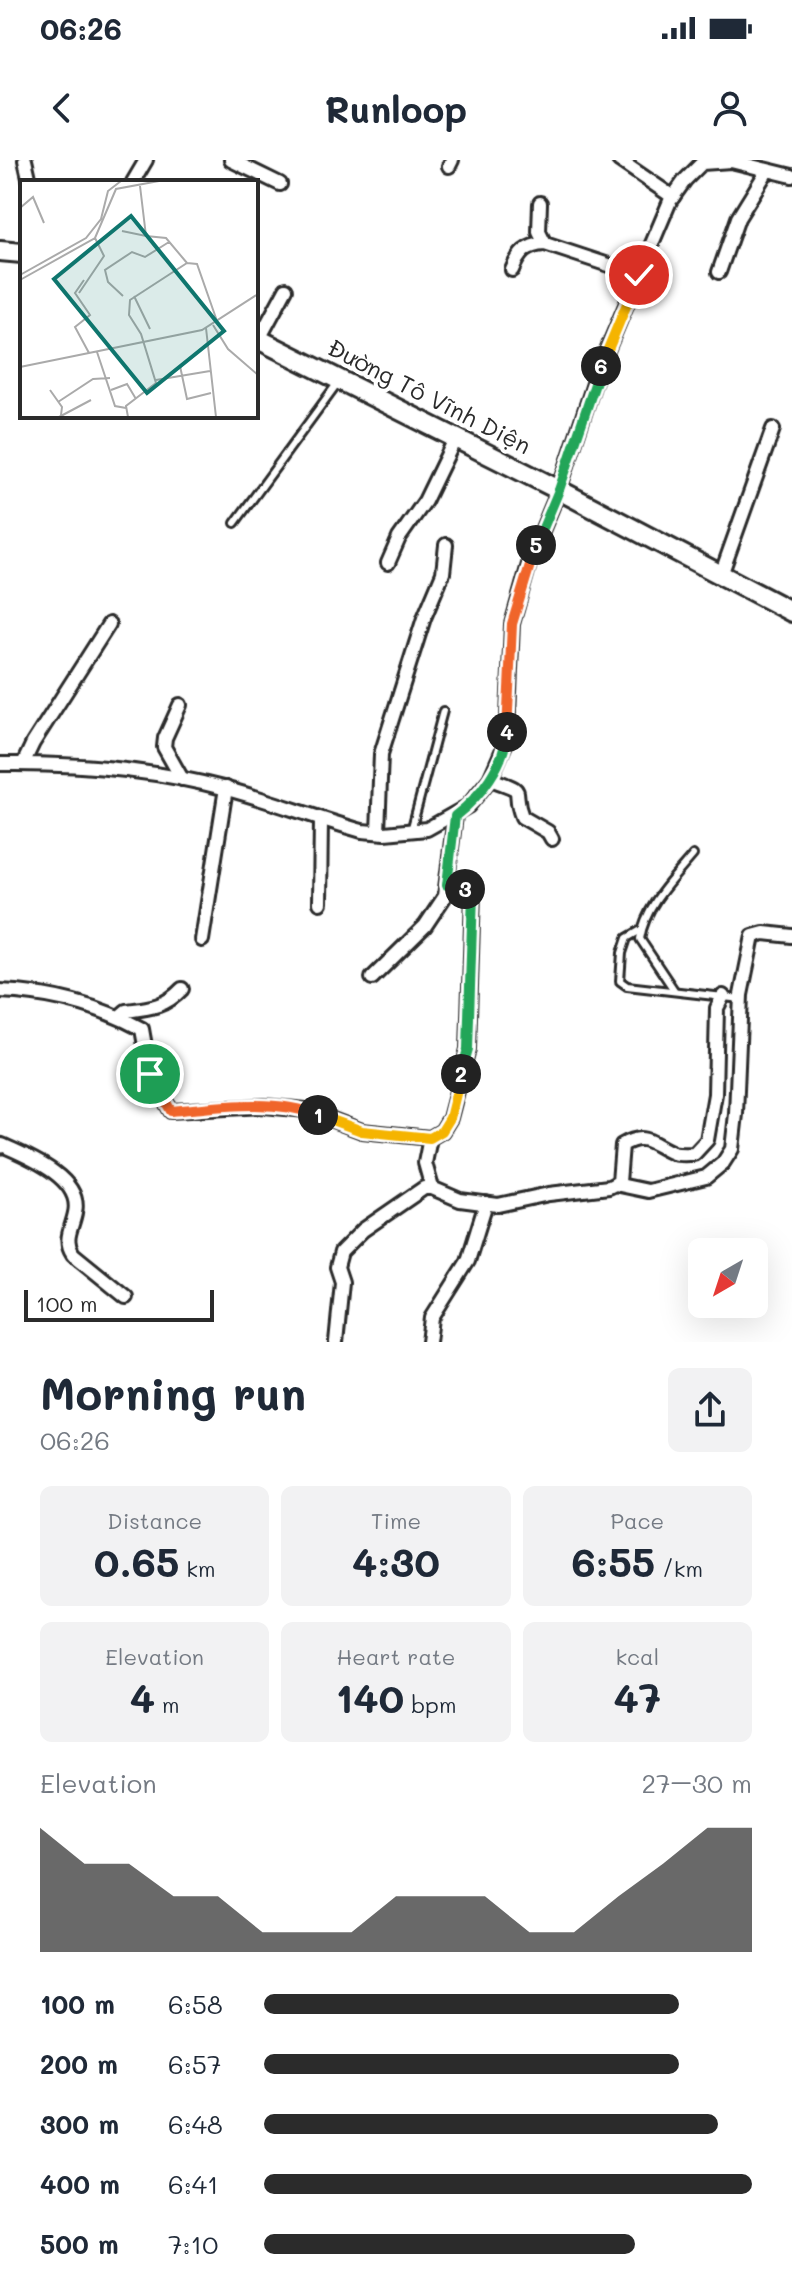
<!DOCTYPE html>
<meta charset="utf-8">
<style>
body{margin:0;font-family:Mali,sans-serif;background:#f2f2f3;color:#1f2937;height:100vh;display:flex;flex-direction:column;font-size:30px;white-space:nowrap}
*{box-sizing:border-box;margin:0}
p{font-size:26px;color:#747a83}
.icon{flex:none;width:44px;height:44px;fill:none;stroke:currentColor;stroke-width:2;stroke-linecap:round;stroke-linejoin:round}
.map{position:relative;height:1182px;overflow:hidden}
.sheet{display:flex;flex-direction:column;background:#fff;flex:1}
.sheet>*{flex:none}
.needle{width:52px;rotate:219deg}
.tools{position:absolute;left:688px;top:1078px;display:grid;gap:16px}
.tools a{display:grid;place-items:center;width:80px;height:80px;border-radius:12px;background:#fff;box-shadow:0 8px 32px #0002;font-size:40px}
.scale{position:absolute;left:24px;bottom:20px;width:190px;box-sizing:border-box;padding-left:8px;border:4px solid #2b2b2b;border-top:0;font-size:22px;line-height:28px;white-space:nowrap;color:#2b2b2b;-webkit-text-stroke:6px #fff;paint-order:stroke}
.pin{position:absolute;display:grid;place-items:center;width:68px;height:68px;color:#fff;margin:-34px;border:4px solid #fff;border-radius:50%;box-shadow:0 2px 8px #0007}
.km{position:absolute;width:40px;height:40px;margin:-20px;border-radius:50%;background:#222;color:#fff;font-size:22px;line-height:40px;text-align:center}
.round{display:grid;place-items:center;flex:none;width:84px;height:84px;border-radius:12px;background:#f2f2f3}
.head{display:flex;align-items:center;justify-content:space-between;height:136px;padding:0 40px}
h1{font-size:44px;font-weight:700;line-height:60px}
.figures{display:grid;grid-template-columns:repeat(3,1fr);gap:12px;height:136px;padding:8px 40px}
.figures div{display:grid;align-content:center;border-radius:12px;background:#f2f2f3;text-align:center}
.figures b{font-size:40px;font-weight:700}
.figures small{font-size:22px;font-weight:400}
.figures p{font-size:22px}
.chart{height:224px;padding:16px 40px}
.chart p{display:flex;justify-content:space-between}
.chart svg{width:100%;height:144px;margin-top:8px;fill:#2b2b2b;opacity:.7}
ul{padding:0 40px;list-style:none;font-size:26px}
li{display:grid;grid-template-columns:128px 96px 1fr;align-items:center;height:60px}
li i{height:20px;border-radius:10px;background:#2b2b2b}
.status{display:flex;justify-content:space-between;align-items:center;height:56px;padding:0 40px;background:#fff;direction:ltr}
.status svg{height:22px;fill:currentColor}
header{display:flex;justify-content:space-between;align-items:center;height:104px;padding:0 40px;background:#fff;font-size:36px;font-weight:700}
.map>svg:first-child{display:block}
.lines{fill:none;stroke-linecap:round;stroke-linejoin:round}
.lane-casing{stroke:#2b2b2b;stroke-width:12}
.street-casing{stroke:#2b2b2b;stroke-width:18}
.secondary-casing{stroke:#2b2b2b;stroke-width:24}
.lane{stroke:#fff;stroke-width:6}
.street{stroke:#fff;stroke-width:12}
.secondary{stroke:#fff;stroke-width:18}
.split-1-casing{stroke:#fff;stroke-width:16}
.split-2-casing{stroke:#fff;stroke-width:16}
.split-3-casing{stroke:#fff;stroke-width:16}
.split-4-casing{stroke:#fff;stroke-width:16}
.split-5-casing{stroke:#fff;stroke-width:16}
.split-6-casing{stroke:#fff;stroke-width:16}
.split-7-casing{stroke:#fff;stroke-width:16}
.split-1{stroke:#f0652b;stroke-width:10}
.split-2{stroke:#f5b400;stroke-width:10}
.split-3{stroke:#22a559;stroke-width:10}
.split-4{stroke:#22a559;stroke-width:10}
.split-5{stroke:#f0652b;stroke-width:10}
.split-6{stroke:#22a559;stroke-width:10}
.split-7{stroke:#f5b400;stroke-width:10}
.labels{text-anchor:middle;stroke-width:8;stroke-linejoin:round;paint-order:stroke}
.street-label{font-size:24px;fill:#2b2b2b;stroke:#fff}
.inset-road{fill:none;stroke:#aaa;stroke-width:2}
.view{fill:#0f766e;fill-opacity:0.15;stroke:#0f766e;stroke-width:4}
.inset-edge{fill:none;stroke:#2b2b2b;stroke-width:4}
</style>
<div class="status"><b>06:26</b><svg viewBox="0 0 49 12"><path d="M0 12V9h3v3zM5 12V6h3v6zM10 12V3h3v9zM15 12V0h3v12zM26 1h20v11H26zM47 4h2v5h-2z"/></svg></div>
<header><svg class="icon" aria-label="back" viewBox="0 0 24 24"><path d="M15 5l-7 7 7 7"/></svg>Runloop<svg class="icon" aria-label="person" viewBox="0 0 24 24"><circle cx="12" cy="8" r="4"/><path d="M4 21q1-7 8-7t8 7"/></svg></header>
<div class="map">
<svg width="792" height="1182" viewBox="0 0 792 1182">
<rect width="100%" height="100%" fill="#fff"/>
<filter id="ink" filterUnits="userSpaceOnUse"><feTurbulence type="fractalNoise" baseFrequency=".0125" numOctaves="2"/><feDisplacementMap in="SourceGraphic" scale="16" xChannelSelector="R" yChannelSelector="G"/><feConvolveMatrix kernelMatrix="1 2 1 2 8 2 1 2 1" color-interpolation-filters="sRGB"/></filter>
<g filter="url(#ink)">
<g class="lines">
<g class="lane-casing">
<g id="lane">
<polyline points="235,363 339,221"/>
<polyline points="411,671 443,551"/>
<polyline points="641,770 627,778 622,793 620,821 627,826 741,839"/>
<path d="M674 830 640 779C645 746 672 720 693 695"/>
</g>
</g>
<g class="street-casing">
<g id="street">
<polyline points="25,0 30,22"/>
<polyline points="231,0 280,24"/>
<polyline points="619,0 673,37"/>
<polyline points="449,6 452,0"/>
<polyline points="133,22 146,0"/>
<polyline points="540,43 539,72 545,84"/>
<path d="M512 110C519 93 526 85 545 84L639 115"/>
<polyline points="719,112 738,58 767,11"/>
<polyline points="259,179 286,129"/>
<polyline points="388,403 399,378 425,341 456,277"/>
<polyline points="721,415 773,269"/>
<polyline points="180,545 165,578 164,587 182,619"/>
<path d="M0 604C75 603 154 609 227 629 272 641 316 658 362 671L385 673 427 669 468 646 490 619 507 580 512 464 531 397 559 330 597 214 670 41 685 20 702 3 731 1 792 16"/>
<polyline points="23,604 33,583 109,464"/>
<path d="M490 619C531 633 510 627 522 657L548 672 552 679"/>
<polyline points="378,672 381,594 424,458 443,413 446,385"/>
<polyline points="320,743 321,659"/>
<polyline points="202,780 226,628"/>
<polyline points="372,818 425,766 445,736 455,656"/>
<path d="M0 831C50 833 98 845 142 869L150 914 171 951 264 946 306 950 362 971 430 978 442 971 450 958 468 889 473 733 447 725"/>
<path d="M119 857 126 851C150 848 165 847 182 829"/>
<polyline points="430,978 425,1003 432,1028"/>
<path d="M0 987 2 985C27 996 83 1018 75 1053 72 1069 63 1079 73 1094L126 1137"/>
<polyline points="615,1024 648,1031 706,1017 723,1003 732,989 736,954 741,835 753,776 764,773 792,776"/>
<path d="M336 1182 342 1122 337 1107 341 1092 363 1070 424 1028H432L460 1040 498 1045 549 1034 609 1027 619 1022 622 985C647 971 652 985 673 993 679 995 687 994 694 994L707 980 715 934 717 848 723 836"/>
<polyline points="429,1182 432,1158 468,1101 486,1043"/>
</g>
</g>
<g class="secondary-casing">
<g id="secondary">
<polyline points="0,91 22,93"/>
<polyline points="256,178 559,330 792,452"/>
</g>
</g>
<use href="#lane" class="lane"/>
<use href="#street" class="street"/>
<use href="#secondary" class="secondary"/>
</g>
</g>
<g class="lines" filter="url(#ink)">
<g class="split-1-casing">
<path id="split-1" d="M150 914 171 951C217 947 273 938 318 955"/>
</g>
<g class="split-2-casing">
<polyline id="split-2" points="318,955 362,971 430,978 442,971 450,958 461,914"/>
</g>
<g class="split-3-casing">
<polyline id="split-3" points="461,914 468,889 473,733 465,729"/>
</g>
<g class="split-4-casing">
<path id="split-4" d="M465 729 447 725 455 656C480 637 505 604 507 572"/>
</g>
<g class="split-5-casing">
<polyline id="split-5" points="507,572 512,464 536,385"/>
</g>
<g class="split-6-casing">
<polyline id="split-6" points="536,385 559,330 601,206"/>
</g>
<g class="split-7-casing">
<polyline id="split-7" points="601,206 639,115"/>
</g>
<use href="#split-1" class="split-1"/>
<use href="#split-2" class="split-2"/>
<use href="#split-3" class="split-3"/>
<use href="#split-4" class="split-4"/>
<use href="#split-5" class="split-5"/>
<use href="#split-6" class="split-6"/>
<use href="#split-7" class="split-7"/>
</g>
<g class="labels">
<g class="street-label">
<text transform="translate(429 237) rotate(27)" y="8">Đường Tô Vĩnh Diện</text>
</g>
</g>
<g transform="translate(20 20)">
<rect width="238" height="238" fill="#fff"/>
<path class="inset-road" d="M0 28 13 17 24 43M102 51 126 56 120 6M126 56 146 58 167 83M0 95 66 58 81 39 88 11 101 1M0 100 75 58 96 9 139 1M64 100 55 113 70 135 55 147 69 173M59 113 84 76 75 58M103 116 88 102 85 90 112 72 125 77 149 62M114 116 130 149M193 145 208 169 238 195M186 148 196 237M77 172 95 226 106 228M160 186 167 219 191 213M0 187 182 150 238 114M136 200 190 191M30 210 42 227 41 235M91 210 107 204 116 219M38 222 73 199 90 198M39 237 71 220M108 237 106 226 136 203 121 154 109 135 110 120 167 83 177 84 197 141"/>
<path class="view" d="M111 36 204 151 127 213 34 99Z"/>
<rect width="238" height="238" class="inset-edge"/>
</g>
</svg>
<div class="tools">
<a><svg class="needle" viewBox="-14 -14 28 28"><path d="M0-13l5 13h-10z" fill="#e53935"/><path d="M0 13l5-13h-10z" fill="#747a83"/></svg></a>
</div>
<div class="scale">100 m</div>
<div class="pin" style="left:150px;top:914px;background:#1e9e55"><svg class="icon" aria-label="arrive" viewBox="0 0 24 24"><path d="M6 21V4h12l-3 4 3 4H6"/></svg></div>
<div class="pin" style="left:639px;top:115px;background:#d93025"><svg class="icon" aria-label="check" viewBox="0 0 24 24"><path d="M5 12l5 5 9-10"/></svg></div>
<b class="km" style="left:318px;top:955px">1</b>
<b class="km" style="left:461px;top:914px">2</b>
<b class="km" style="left:465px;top:729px">3</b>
<b class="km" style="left:507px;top:572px">4</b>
<b class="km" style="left:536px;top:385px">5</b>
<b class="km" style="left:601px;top:206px">6</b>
</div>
<section class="sheet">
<div class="head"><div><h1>Morning run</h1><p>06:26</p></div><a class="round"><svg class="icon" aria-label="share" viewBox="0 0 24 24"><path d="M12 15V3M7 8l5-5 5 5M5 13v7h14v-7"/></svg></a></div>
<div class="figures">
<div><p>Distance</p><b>0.65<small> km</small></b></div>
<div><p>Time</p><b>4:30</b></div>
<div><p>Pace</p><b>6:55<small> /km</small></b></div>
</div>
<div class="figures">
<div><p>Elevation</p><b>4<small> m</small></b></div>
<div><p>Heart rate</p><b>140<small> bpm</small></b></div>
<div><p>kcal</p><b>47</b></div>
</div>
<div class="chart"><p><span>Elevation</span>27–30 m</p>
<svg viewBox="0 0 160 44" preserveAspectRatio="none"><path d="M0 44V6L10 17L20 17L30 27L40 27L50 38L60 38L70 38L80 27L90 27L100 27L110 38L120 38L130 27L140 17L150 6L160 6V44z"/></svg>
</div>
<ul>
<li><b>100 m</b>6:58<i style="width:85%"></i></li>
<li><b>200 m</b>6:57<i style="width:85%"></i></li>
<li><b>300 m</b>6:48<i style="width:93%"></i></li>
<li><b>400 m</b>6:41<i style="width:100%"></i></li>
<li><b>500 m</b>7:10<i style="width:76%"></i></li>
</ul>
</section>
